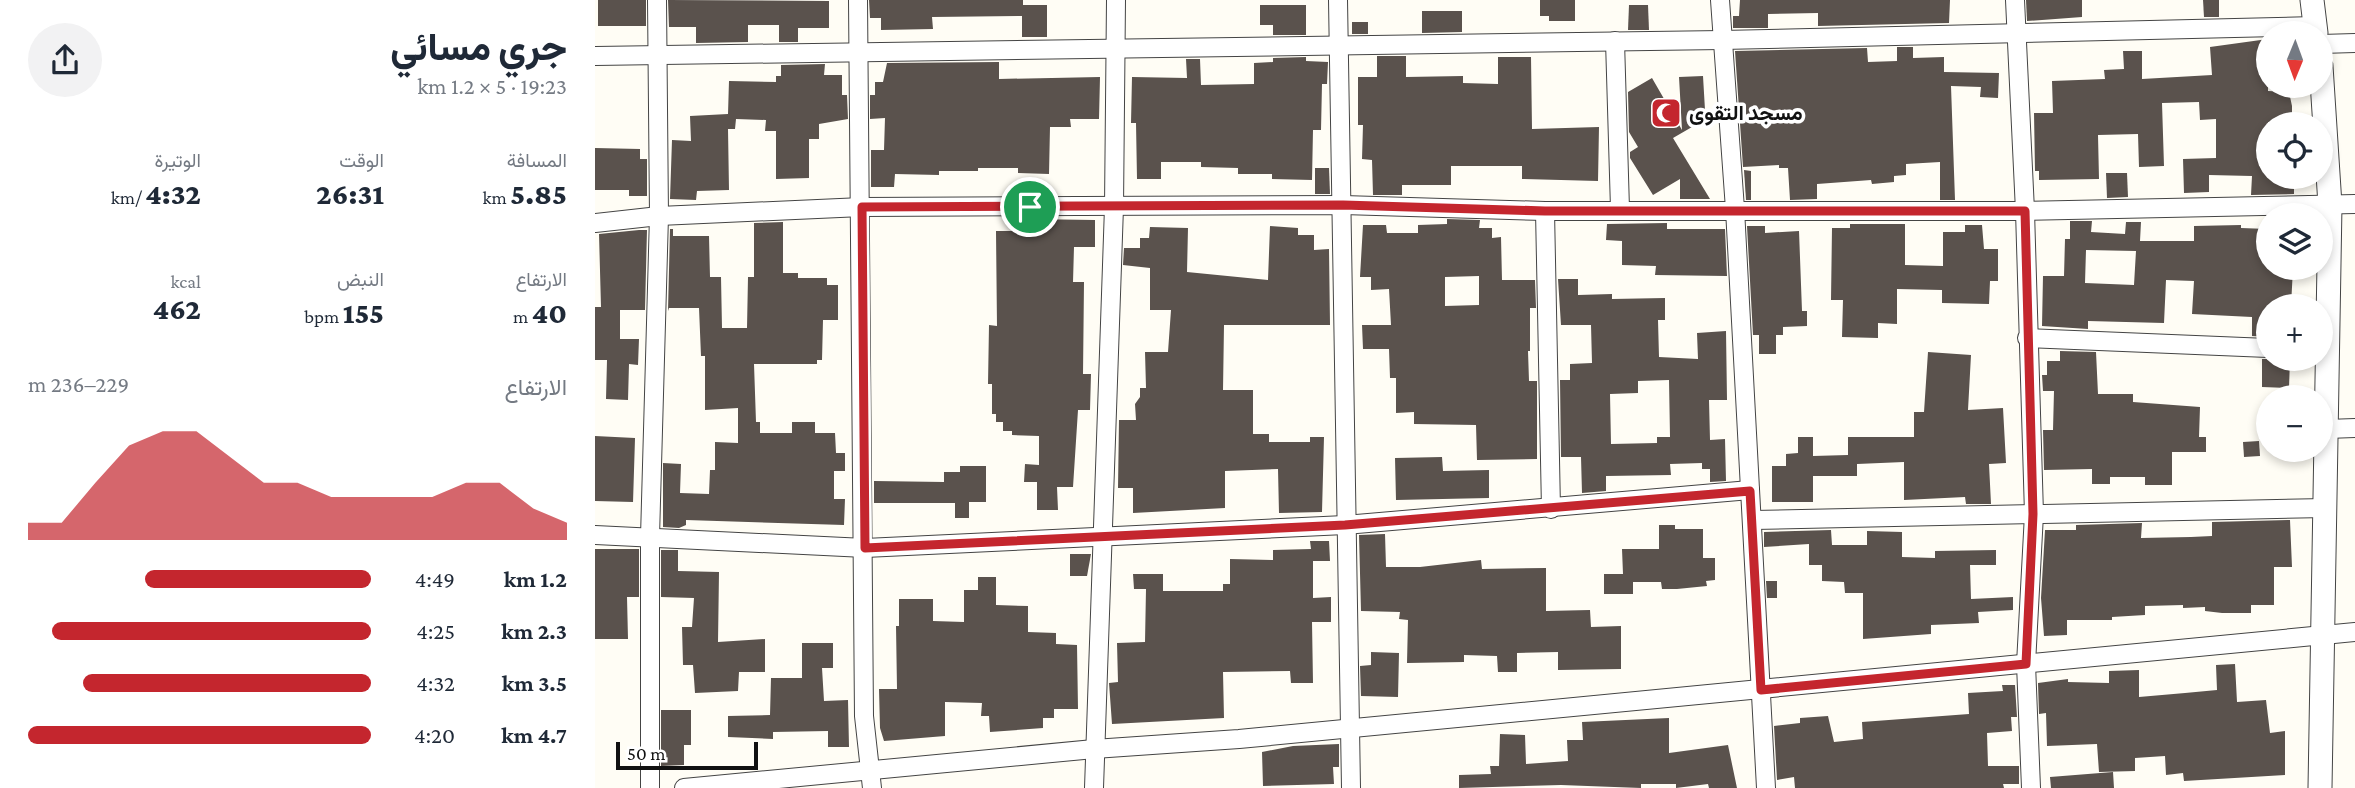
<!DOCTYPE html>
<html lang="ar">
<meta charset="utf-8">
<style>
body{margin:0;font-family:"Crimson Pro",Vazirmatn,serif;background:#f2f2f3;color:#1f2937;direction:rtl;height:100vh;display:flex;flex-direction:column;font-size:26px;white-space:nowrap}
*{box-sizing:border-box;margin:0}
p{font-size:23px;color:#747a83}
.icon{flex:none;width:38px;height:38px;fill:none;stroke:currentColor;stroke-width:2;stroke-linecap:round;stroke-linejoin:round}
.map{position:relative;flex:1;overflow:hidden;direction:ltr}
.details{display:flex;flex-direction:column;background:#fff;width:595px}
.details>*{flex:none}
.needle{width:46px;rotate:181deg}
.tools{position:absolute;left:1661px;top:21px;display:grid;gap:14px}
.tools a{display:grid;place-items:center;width:77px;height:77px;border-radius:50%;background:#fff;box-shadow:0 4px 10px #0003;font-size:35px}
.scale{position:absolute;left:21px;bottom:18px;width:142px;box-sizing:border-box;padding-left:7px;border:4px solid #111;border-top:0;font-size:19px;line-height:24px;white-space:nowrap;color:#111;-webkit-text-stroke:5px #fff;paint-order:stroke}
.pin{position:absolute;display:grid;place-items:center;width:60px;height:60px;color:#fff;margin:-30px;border:4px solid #fff;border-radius:50%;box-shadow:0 2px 7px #0007}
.round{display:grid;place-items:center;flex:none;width:74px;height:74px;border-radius:37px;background:#f2f2f3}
.overview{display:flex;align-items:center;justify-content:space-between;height:119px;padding:0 28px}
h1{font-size:38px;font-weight:800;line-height:52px}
.figures{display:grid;grid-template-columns:repeat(3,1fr);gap:10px;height:119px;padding:7px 28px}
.figures div{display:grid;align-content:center}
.figures b{font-size:30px;font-weight:800}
.figures small{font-size:19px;font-weight:400}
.figures p{font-size:19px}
.chart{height:196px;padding:14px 28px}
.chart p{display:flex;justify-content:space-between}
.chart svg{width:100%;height:126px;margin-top:7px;fill:#c4262e;opacity:.7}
ul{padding:0 28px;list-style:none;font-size:23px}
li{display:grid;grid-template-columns:112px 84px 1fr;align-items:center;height:52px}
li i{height:18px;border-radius:9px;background:#c4262e}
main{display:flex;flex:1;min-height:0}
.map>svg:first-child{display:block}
.building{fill:#5a524d;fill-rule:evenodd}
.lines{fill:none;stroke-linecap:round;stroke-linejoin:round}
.minor-casing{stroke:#444;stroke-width:20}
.tertiary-casing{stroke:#444;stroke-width:25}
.minor{stroke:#fff;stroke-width:18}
.tertiary{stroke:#fff;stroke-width:23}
.route-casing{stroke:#fff;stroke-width:14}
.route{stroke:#c4262e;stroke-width:9}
.labels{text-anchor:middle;stroke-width:7;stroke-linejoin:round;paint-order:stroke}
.poi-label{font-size:21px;font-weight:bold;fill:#111;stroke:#fff;text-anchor:start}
</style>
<main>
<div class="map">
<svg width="1760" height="788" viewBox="0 0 1760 788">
<rect width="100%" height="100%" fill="#fffdf5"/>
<g class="building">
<rect x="3" y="0" width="48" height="26"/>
<polygon points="73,0 234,1 234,28 203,28 203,42 184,42 184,25 153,25 153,42 101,43 101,27 74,27"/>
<polygon points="274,0 428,0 428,5 452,5 452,37 427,37 427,16 337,17 338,29 286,30 286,18 275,18"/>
<polygon points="945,0 980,0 980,21 954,21 954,16 945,16"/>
<polygon points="1145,0 1355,0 1354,23 1223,26 1223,13 1173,14 1173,28 1138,28 1138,16 1144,16"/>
<polygon points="1431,0 1487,0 1487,17 1432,21"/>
<polygon points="1608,0 1624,0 1624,17 1609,17"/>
<polygon points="665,5 711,5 711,35 678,35 678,25 665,25"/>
<polygon points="1034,5 1053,5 1054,30 1033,30"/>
<polygon points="827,11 867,11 867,32 827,33"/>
<rect x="757" y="22" width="16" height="12"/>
<polygon points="1673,39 1673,91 1694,92 1697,106 1697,123 1673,122 1673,177 1699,177 1699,194 1656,195 1657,176 1614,175 1614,192 1589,193 1588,159 1621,158 1621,119 1605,120 1604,102 1567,103 1569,166 1544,167 1543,134 1503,135 1504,179 1444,180 1444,171 1440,171 1439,113 1458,113 1457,81 1510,79 1509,70 1529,69 1528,51 1547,51 1547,79 1617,75 1615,47"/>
<polygon points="1302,47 1318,47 1318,58 1349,57 1349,72 1404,73 1403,98 1385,97 1386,87 1356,86 1360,200 1345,200 1345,162 1311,164 1311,175 1299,176 1299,182 1277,184 1276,180 1222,184 1222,199 1195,200 1193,168 1184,168 1184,165 1148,167 1140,51 1272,48 1273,62 1302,61"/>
<polygon points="782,56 811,56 811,77 868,76 868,83 903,84 903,57 936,57 937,129 1004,127 1003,181 927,179 927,166 856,166 856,185 807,185 807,195 778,195 777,160 767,159 768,125 763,125 763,77 782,77"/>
<polygon points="711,57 711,61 733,62 732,84 727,84 726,130 718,130 717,180 677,179 677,174 643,174 643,168 606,167 606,162 566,162 566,179 542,179 541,123 536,123 537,77 592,78 591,59 605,59 606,85 659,84 659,63 678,62 678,58"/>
<polygon points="404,62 404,79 505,77 504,119 475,119 476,127 455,127 454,174 423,173 423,168 383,168 383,171 344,171 344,175 300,174 299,187 276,187 276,150 289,150 290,118 275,119 275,95 280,95 280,82 288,82 292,63"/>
<polygon points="230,64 229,75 247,75 247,95 252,95 253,119 224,124 224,139 214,139 214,178 181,179 181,131 170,131 171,120 141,119 140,129 133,129 134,190 102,191 101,200 75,199 77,140 96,141 95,116 133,114 134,81 181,82 181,76 186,76 186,65"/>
<polygon points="1108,76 1111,127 1097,127 1078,138 1115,199 1085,199 1085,179 1058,195 1035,158 1035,152 1043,147 1034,132 1033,92 1057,78 1087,130 1084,77"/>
<polygon points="0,148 45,149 45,159 52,159 52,196 34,196 34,190 0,190"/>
<polygon points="720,168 734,168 735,194 720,194"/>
<polygon points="1149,170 1156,171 1156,200 1151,200"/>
<polygon points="1511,173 1532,173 1533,197 1512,198"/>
<polygon points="432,219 500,220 500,247 479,247 478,282 489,282 488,374 496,374 495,410 483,410 478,487 462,487 463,510 442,510 442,482 429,482 430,464 444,465 444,436 417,435 417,431 408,431 408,422 401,422 401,414 397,414 397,384 393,384 394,325 402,326 401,231 432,231"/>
<path d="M852 219 885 220 884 228H897V238L906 237 907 280H940L941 308H935V351H933L934 381H942V459L882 460 881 425 819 424V412L801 413V378H795L794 349H768L767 325H796L794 289 776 290V277H765L768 225H791L792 233H823V225L852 224ZM884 276V305L850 306V277Z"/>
<path d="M1475 221H1497L1496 232 1530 234 1531 222H1546L1545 241H1599V226L1646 225V228L1673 229V268H1698L1696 306H1673V337L1657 336V317L1597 314 1599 281 1571 280 1569 323 1493 321V329L1447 326 1448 276H1469L1470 239H1475ZM1491 250 1541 251 1539 285 1490 283Z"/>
<polygon points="188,222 188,273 203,273 203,278 232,278 232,285 243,285 243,320 228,320 227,360 222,360 222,364 159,364 161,422 165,422 165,433 197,433 197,422 220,422 220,433 240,433 241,453 250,453 250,471 239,471 239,499 250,499 249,525 91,520 91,525 84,528 68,527 68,463 86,464 85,493 114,494 115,470 120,470 120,442 143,443 143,408 110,410 110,356 106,356 104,308 74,308 73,311 75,229 78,229 78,236 114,236 115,277 126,277 127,328 152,328 153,277 159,277 159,223"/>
<polygon points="1072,223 1072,229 1130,229 1132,276 1060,275 1061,266 1027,265 1027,241 1011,240 1012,224"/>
<polygon points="1255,224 1310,224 1310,265 1348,266 1348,232 1370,232 1370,225 1387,225 1389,249 1403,249 1403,281 1395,281 1394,304 1347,303 1347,290 1302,289 1302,324 1283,323 1283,338 1247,337 1248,300 1236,300 1237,228 1255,228"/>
<polygon points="675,226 703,228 703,235 719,235 719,250 734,249 735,325 629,325 628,390 658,390 658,434 674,434 674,442 715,442 715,437 729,437 727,512 684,513 683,469 630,471 630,508 538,513 538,488 523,488 524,420 541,420 540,404 545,397 545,388 551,388 550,352 573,352 576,310 555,310 555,268 528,265 529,248 545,248 545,238 554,238 555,227 593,228 592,272 673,280"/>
<polygon points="1152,226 1170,226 1170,233 1204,231 1207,311 1212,311 1212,326 1188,327 1188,335 1181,335 1181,354 1164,354 1164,335 1158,335"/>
<polygon points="44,230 52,230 50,310 25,310 25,339 44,339 43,365 34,364 33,400 11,399 12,360 0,360 0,307 6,307 4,234"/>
<path d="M963 279H983V295L1017 294V299L1070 298V320H1063L1064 357 1103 359 1102 333 1131 331 1132 400H1114L1115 440 1130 439 1131 481 1115 482V469H1107V463L1075 464 1076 475 1011 476V491L987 493 986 457H966L965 380H975V364L997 363 996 325H966ZM1074 380 1075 437H1062V443L1016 444 1015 394 1043 393V381Z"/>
<polygon points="1465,351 1501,352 1503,394 1538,394 1538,402 1605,407 1604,437 1611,437 1611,452 1577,452 1577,485 1550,485 1550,477 1515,477 1515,484 1497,484 1497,469 1449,470 1448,430 1458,430 1459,391 1448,391 1447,375 1452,375 1452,361 1465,361"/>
<polygon points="1333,352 1376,355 1373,410 1408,408 1411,463 1394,464 1396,504 1371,504 1370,497 1309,500 1309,462 1262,464 1262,476 1218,476 1218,502 1177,502 1177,466 1191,466 1191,454 1203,453 1203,437 1218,437 1218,456 1253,455 1253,437 1319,437 1319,412 1329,412"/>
<polygon points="1667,359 1695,359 1694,388 1667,387"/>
<polygon points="0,436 40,438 38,502 0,501"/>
<polygon points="1664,441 1665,456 1649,457 1648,442"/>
<polygon points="847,457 848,471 894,470 894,498 801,500 800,458"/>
<polygon points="365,466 391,466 391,502 374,502 374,518 360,518 360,503 279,503 279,481 349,482 349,472 365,472"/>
<polygon points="1695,520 1697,567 1679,567 1679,605 1656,605 1656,613 1627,613 1610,611 1610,607 1588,608 1588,605 1550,606 1550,615 1517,617 1517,620 1472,620 1472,635 1449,636 1446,598 1450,530 1481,530 1481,525 1547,523 1546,538 1596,537 1617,536 1617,522"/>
<polygon points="1064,525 1080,525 1080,529 1108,529 1108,558 1120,558 1120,580 1111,581 1112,586 1082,589 1067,589 1066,582 1038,582 1038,594 1009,594 1009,574 1028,574 1027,549 1064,549"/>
<polygon points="1236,530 1237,545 1272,545 1272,531 1307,532 1307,557 1340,558 1340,551 1401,550 1401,565 1375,565 1376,599 1418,597 1418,610 1383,612 1384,623 1336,625 1336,634 1268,639 1268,593 1250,593 1249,582 1227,581 1227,565 1214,565 1214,544 1169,547 1169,532"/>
<polygon points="790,534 791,567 825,567 886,560 887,569 951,568 951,611 995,610 996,627 1026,626 1026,669 963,670 963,652 922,653 922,672 903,672 902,656 869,655 869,662 812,663 813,620 804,619 805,612 766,611 764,535"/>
<polygon points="715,541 734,541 735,561 718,561 718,598 736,597 736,622 717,622 718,683 696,683 695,671 628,672 629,718 517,724 514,683 523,682 522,643 550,642 551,589 539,589 538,574 568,574 568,591 628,591 628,584 635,584 635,559 678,560 678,550 716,549"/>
<polygon points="0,549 44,549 44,597 32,597 33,639 0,639"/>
<polygon points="66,550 83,550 83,571 124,572 123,642 170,639 170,672 144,672 143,691 100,693 98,665 88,665 87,627 97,627 99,598 66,597"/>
<polygon points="475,554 496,554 492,576 475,576"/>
<polygon points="383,577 401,577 401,605 433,606 433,632 461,633 461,644 482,645 483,709 459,709 459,718 448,718 448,728 395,732 394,716 386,716 387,703 350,702 350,736 289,741 285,728 284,689 302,689 301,626 304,626 304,599 338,599 338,621 369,622 369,590 383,590"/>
<polygon points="1171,581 1182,581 1182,598 1172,598"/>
<polygon points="207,643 238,643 238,668 227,668 229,701 253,700 254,747 233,747 233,731 178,732 178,739 133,737 133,716 175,715 176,678 207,678"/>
<polygon points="776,652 804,653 803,697 766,696 765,666 776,665"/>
<polygon points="1640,664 1642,702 1671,700 1675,733 1690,731 1690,775 1589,781 1588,773 1571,775 1570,756 1540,758 1540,771 1504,772 1502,744 1452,746 1451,713 1444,714 1443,683 1473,679 1473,682 1514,683 1514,671 1544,670 1544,697 1590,693 1622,690 1621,665"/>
<polygon points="1407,685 1420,685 1422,717 1416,717 1417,731 1392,733 1393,766 1424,766 1424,784 1408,784 1409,788 1200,788 1199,777 1182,780 1179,726 1205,723 1205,718 1233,716 1239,742 1268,739 1267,722 1374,714 1373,693 1408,691"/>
<polygon points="66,710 96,710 96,745 89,745 89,765 66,766"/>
<polygon points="1074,718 1074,753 1133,745 1142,788 1114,788 1113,784 1081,788 1081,784 1046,784 1046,788 966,785 864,788 864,775 896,774 895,766 904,766 905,734 930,735 931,764 973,761 972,740 988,740 987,722"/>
<polygon points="744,744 744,767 738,767 739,784 668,786 667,752 698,746"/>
<polygon points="1518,772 1519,788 1456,788 1455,777"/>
</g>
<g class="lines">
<g class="minor-casing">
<g id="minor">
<polyline points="263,0 269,716 277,788"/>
<polyline points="743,0 756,788"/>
<polyline points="1125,0 1140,209 1171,788"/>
<polyline points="1420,0 1430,211 1439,514 1431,664 1436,788"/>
<polyline points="1020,41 1025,209"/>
<polyline points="1726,44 1760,43"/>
<polyline points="0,56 1127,40 1720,26"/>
<polyline points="950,211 956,509"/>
<polyline points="0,223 64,216 267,207 748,205 950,211 1430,211 1760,204"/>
<polyline points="1432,338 1673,348"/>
<polyline points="1732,429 1760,428"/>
<polyline points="1158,520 1731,508"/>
<polyline points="0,535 270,548 750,525 1155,490"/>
<polyline points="55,788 55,537 64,216 62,0"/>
<polyline points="89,788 499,749 644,739 1760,632"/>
<polyline points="499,788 519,207 521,0"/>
</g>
</g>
<g class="tertiary-casing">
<g id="tertiary">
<polyline points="1717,0 1721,33"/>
<polyline points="1725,788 1735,205 1726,66"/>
</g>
</g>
<use href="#minor" class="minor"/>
<use href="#tertiary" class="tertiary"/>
</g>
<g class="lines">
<g class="route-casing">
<polygon id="route" points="748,205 950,211 1430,211 1438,514 1431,664 1166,690 1155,491 750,525 270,548 267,207"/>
</g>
<use href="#route" class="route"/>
</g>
<defs>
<g id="mosque-square" transform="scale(1.575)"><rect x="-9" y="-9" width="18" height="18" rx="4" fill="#c4262e" stroke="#fff"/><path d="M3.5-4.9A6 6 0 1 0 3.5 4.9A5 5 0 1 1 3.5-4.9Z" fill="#fff"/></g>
</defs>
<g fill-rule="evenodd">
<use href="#mosque-square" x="1071" y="113"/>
</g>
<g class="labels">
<g class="poi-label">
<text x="1094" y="120">مسجد التقوى</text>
</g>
</g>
</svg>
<div class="tools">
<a><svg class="needle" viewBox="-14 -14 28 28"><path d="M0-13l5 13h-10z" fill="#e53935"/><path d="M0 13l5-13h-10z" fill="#747a83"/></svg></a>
<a><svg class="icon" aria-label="locate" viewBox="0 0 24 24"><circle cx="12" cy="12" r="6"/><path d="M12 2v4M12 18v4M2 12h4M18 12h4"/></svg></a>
<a><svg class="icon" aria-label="layers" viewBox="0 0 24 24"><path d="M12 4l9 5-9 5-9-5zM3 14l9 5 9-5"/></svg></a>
<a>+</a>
<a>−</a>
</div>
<div class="scale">50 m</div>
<div class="pin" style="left:435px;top:207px;background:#1e9e55"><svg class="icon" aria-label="arrive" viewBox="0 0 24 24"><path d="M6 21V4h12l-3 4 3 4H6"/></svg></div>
</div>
<section class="details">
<div class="overview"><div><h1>جري مسائي</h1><p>19:23 · 5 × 1.2 km</p></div><a class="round"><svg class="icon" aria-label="share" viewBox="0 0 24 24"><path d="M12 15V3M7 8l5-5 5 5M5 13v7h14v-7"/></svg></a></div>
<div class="figures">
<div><p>المسافة</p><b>5.85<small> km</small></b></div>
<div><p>الوقت</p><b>26:31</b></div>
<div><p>الوتيرة</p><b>4:32<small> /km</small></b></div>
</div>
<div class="figures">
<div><p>الارتفاع</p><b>40<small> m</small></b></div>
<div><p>النبض</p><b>155<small> bpm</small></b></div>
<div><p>kcal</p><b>462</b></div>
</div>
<div class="chart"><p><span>الارتفاع</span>229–236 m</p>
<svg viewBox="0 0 160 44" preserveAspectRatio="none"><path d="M0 44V38L10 38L20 24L30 11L40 6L50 6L60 15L70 24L80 24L90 29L100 29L110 29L120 29L130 24L140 24L150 33L160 38V44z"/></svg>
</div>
<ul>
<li><b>1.2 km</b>4:49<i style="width:66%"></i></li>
<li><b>2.3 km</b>4:25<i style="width:93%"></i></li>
<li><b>3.5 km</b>4:32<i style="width:84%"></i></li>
<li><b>4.7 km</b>4:20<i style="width:100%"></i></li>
</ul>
</section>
</main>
